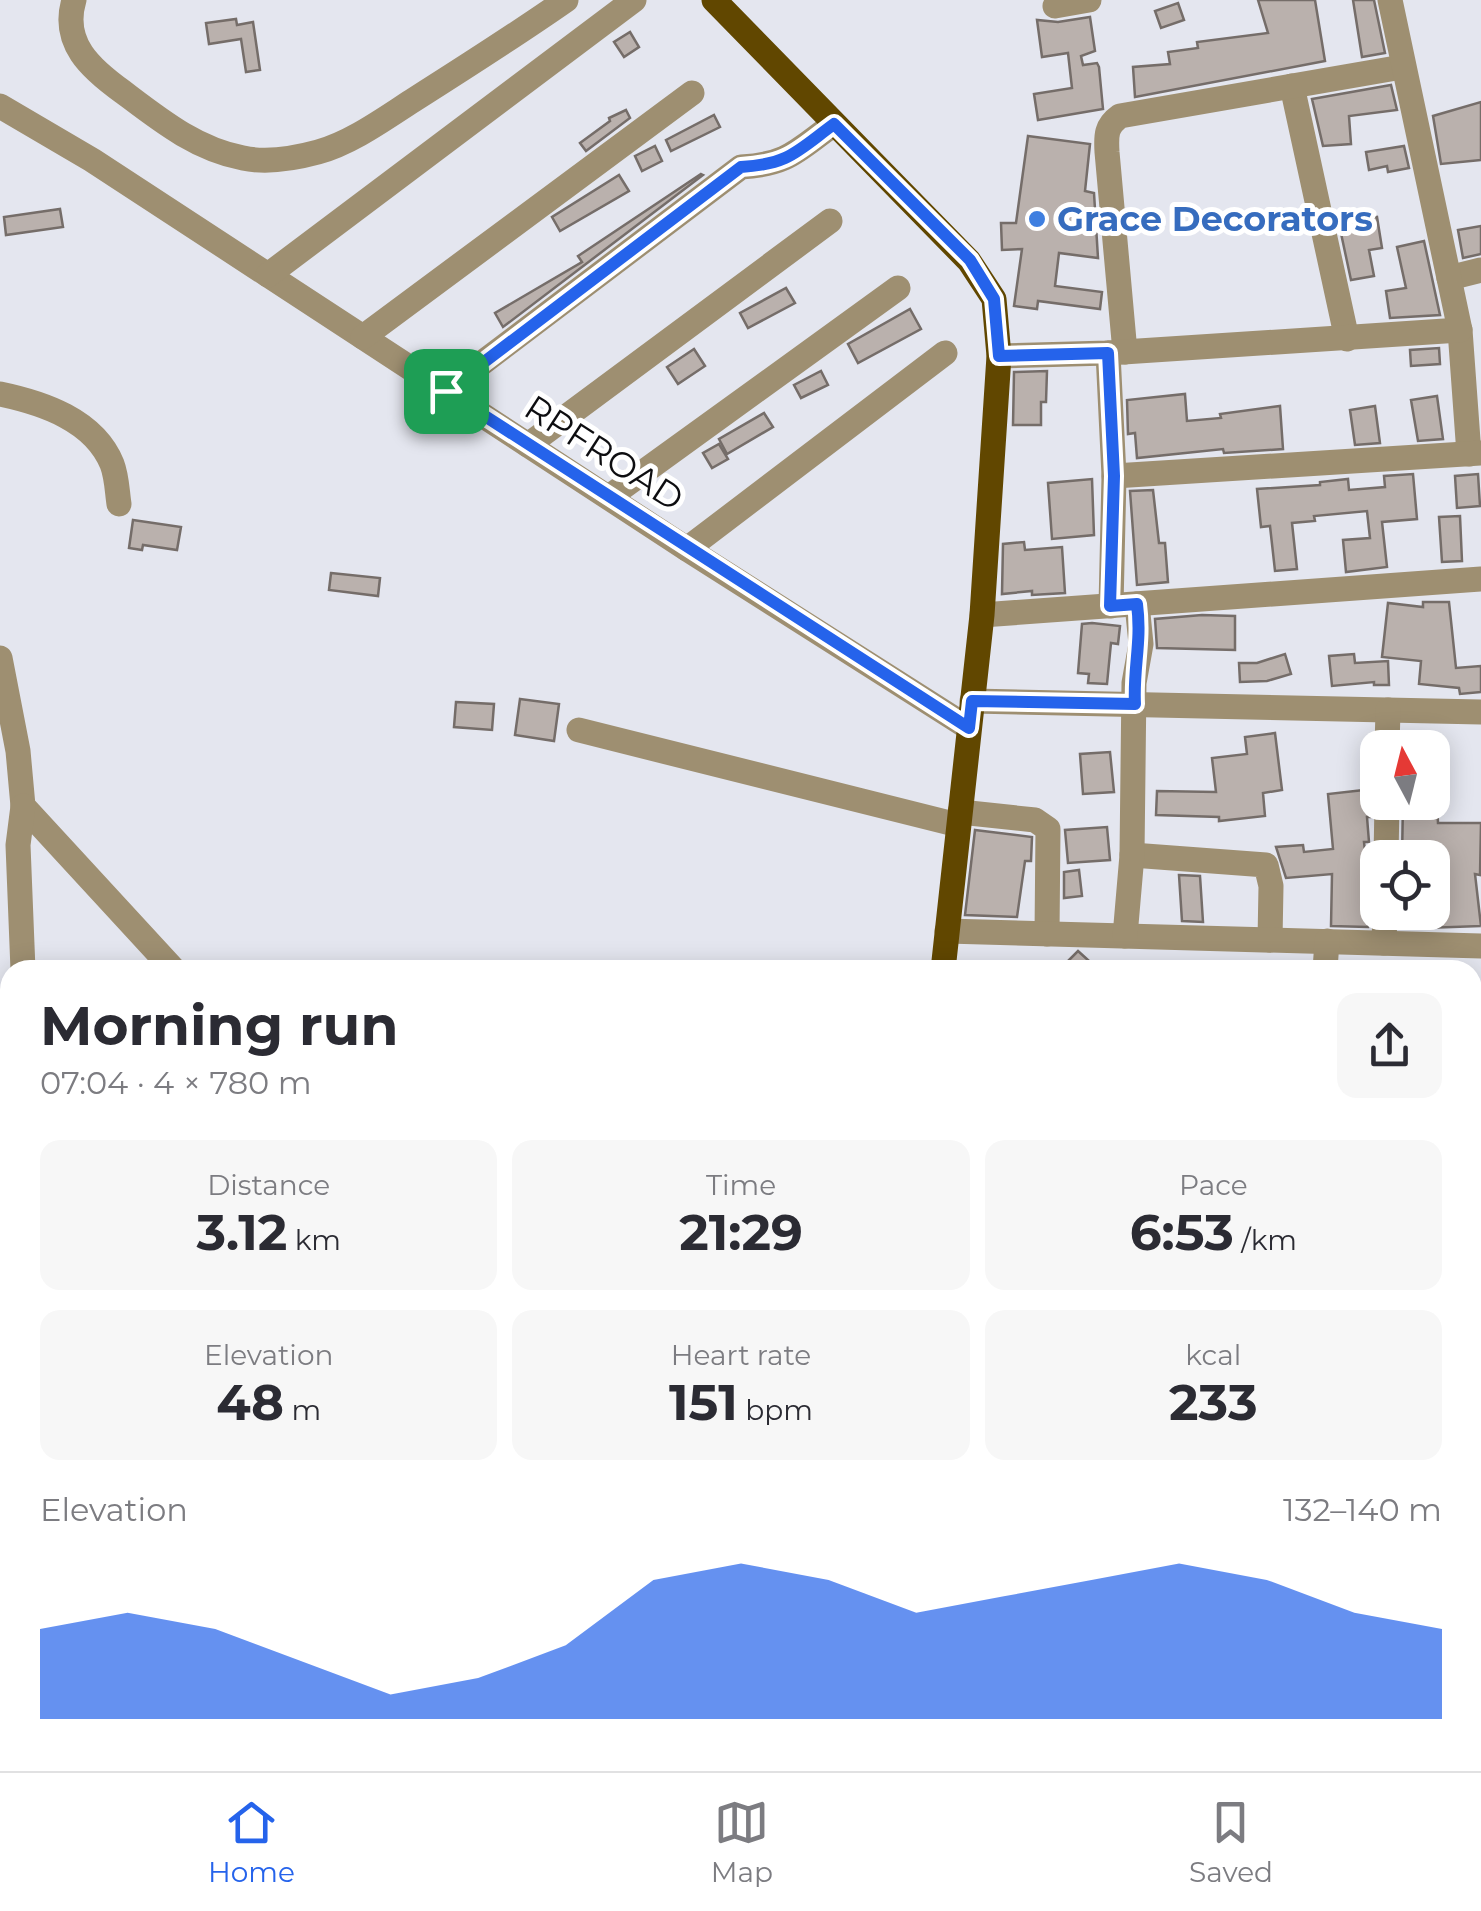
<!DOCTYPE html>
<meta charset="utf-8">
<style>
body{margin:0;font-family:Montserrat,sans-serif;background:#f7f7f7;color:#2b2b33;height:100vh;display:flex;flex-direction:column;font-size:38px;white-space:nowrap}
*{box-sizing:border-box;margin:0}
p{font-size:32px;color:#7c7c81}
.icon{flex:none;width:55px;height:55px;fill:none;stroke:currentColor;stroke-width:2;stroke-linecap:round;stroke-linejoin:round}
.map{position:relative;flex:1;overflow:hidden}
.side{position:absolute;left:0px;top:960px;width:1482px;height:812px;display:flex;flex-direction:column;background:#fff;border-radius:30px 30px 0 0;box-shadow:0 5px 25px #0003}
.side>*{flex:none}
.needle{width:65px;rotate:353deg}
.controls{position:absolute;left:1360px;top:730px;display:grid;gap:20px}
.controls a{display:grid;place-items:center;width:90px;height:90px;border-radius:20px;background:#fff;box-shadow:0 5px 25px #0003;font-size:50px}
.pin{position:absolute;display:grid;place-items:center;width:85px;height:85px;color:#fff;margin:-42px;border-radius:20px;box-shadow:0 5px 15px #0006}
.round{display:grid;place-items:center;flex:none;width:105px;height:105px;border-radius:20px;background:#f7f7f7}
.headline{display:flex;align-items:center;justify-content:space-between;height:170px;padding:0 40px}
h1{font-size:55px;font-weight:700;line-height:75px}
.metrics{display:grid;grid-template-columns:repeat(3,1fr);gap:15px;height:170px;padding:10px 40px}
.metrics div{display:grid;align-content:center;border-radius:20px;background:#f7f7f7;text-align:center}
.metrics b{font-size:50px;font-weight:700}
.metrics small{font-size:28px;font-weight:400}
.metrics p{font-size:28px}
.chart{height:280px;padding:20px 40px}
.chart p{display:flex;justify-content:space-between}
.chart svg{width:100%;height:180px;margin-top:10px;fill:#2563eb;opacity:.7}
.tab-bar{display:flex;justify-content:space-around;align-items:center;height:140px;border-top:2px solid #e1e1e2;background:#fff;font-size:28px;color:#7c7c81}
.tab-bar a{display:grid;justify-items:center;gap:5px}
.tab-bar .current{color:#2563eb}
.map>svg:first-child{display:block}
.building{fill:#bab1ad;stroke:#756d69;stroke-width:2.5}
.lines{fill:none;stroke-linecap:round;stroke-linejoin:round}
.minor{stroke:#9e8f71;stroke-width:25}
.major{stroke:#614700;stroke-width:25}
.route-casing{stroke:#fff;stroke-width:20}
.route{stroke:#2563eb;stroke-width:12}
.shop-dot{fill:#3f7fe0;stroke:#fff;stroke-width:4}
.labels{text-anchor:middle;stroke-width:10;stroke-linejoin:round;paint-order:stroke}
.shop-label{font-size:35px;font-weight:bold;fill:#366cbe;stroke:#fff;text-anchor:start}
.street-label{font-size:35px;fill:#0d0d10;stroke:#fff}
</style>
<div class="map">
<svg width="1481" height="1771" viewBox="0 0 1481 1771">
<rect width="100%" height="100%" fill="#e4e6ef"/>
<g class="building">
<polygon points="1258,0 1315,0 1325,61 1135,97 1133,67 1170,64 1168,52 1198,48 1197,42 1268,33"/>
<polygon points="1353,0 1374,0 1385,53 1362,57"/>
<polygon points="1178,3 1184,20 1161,28 1155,11"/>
<polygon points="1090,17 1095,51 1081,56 1083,65 1097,63 1099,67 1103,109 1038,120 1034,94 1072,88 1068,53 1042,57 1037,20 1058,22"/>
<polygon points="236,19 237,25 253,22 260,70 246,72 241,39 209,44 206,23"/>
<polygon points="630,32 639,47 624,57 614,42"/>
<polygon points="1391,85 1397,110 1349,116 1351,144 1323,146 1312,99"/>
<polygon points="1481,102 1481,160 1441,164 1433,116"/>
<polygon points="626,110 630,118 586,151 580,143 610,121 609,118"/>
<polygon points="714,115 720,127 671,151 666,140"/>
<polygon points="1028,136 1090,144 1085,191 1094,193 1098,258 1059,253 1055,286 1102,292 1100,309 1038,301 1037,309 1014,306 1022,249 1002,250 1001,223 1016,223"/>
<polygon points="655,146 662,161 642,171 635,156"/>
<polygon points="1404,146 1409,168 1388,172 1387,166 1369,170 1366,152"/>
<polygon points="701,174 703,175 503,327 495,313 582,262 578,256"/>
<polygon points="619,175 629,191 560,231 552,217"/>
<polygon points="60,209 63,227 6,235 4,217"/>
<polygon points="1377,217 1382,248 1369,250 1374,276 1351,280 1339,224"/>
<polygon points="1481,226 1481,254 1463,258 1458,230"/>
<polygon points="1424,241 1440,315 1390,318 1386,291 1406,288 1397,247"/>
<polygon points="786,288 795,303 748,328 740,313"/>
<polygon points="910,309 921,329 858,363 848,344"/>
<polygon points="1439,348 1440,364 1411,366 1410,350"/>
<polygon points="694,349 705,366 678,384 667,367"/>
<polygon points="821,371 828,385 801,398 794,385"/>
<polygon points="1047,371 1046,402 1041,402 1041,425 1013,425 1014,372"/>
<polygon points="1185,394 1187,421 1221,418 1220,414 1280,406 1283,449 1224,453 1223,449 1137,458 1135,433 1128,434 1127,400"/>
<polygon points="1437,396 1443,439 1418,441 1411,400"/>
<polygon points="1375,406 1380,443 1355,445 1350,410"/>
<polygon points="764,413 773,427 727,454 719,439"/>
<polygon points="719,444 728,459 712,468 703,453"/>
<polygon points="1413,474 1417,519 1382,522 1387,567 1346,572 1343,540 1370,538 1367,511 1314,516 1315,521 1292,523 1297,569 1275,571 1270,526 1261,527 1257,489 1320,485 1320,482 1348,479 1349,490 1385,487 1384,476"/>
<polygon points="1478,474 1480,506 1457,508 1455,476"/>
<polygon points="1092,479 1094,535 1052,539 1048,483"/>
<polygon points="1153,490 1159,543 1165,543 1168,582 1137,585 1130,491"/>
<polygon points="1460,516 1462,561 1442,562 1439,517"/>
<polygon points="133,520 181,527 177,550 143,545 142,550 129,548"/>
<polygon points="1024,542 1025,550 1062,547 1065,593 1032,595 1032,591 1002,594 1003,544"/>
<polygon points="331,573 380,578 378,596 329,590"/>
<polygon points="1423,602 1449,602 1456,668 1481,666 1481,692 1460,694 1459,688 1419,684 1421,661 1382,657 1388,603 1423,607"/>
<polygon points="1202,615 1235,616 1235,650 1157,648 1155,619"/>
<polygon points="1092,623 1120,626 1118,644 1111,643 1107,684 1088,683 1089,674 1078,673 1082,624"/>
<polygon points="1285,654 1291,674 1267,681 1240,682 1239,663 1257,663"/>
<polygon points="1354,654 1355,663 1388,661 1389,685 1374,685 1374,682 1332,686 1329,656"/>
<polygon points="520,699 559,704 554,741 515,735"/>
<polygon points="456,702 494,704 492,730 454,727"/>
<polygon points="1275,733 1282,790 1263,793 1265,816 1219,821 1219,817 1156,815 1157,791 1216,792 1212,758 1247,754 1245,737"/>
<polygon points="1110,752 1114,792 1083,794 1080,754"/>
<polygon points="1373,789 1370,817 1367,817 1369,842 1364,842 1368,879 1374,880 1368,927 1331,926 1332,874 1286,878 1276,847 1303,845 1304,852 1333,849 1328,794"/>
<polygon points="1403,802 1437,802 1438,823 1481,823 1480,875 1475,874 1481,926 1425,928 1423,912 1432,912 1432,858 1402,858"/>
<polygon points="1107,827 1110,860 1068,863 1065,830"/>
<polygon points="975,830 1032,837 1031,861 1025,861 1017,917 965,915"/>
<polygon points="1079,870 1082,896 1064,898 1064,872"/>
<polygon points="1179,875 1200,876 1203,922 1182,921"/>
<polygon points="1078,951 1099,970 1059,970"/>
</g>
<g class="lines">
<g class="minor">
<path d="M74 0C61 43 91 69 123 92 160 120 196 149 243 158 266 163 296 158 318 152 351 143 384 119 412 101 464 68 516 35 566 0"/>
<polyline points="1055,6 1089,0"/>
<polyline points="1292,86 1347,339"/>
<polyline points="0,106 92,160 687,549 969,728"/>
<polyline points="268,275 634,0"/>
<polyline points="1449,278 1481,270"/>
<polyline points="1460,330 1469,454"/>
<polyline points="363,337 692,93"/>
<path d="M1125 352 1107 152C1106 135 1106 126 1120 116L1402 67"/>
<polyline points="1108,353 1114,476 1111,606"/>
<polyline points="999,356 1108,353 1460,330 1390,0"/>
<path d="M445 391 741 167C789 164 796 151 834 124"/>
<path d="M0 394C43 403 94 420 112 464 117 477 117 491 119 504"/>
<polyline points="528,445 830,221"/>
<polyline points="1114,476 1481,453"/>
<polyline points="609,497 898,288"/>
<polyline points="687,549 945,353"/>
<polyline points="982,615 1481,579"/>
<polyline points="0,658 18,751 23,806 174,970"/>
<polyline points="972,701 1481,712"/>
<polyline points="579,730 958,825"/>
<polyline points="1387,748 1388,710"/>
<polyline points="960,812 1035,820 1048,829 1047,934"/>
<polyline points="1132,855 1266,865 1271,886 1270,940"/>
<polyline points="1386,858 1387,802"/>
<polyline points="947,931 1481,946"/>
<polyline points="1125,936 1132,855 1134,683 1141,644 1137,604"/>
<polyline points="1384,943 1385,912"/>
<polyline points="23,970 18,845 23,806"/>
<polyline points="1325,970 1327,941"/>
<polyline points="1472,1070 1481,1071"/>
<polyline points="1472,1122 1481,1122"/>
<polyline points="1472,1261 1481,1260"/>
<polyline points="1472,1420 1481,1420"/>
<polyline points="0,1464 10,1466"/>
<polyline points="1472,1531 1481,1531"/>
<polyline points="1472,1579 1481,1580"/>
<polyline points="236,1762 237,1771"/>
<polyline points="570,1762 573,1771"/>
<polyline points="934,1762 935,1771"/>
<polyline points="0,1763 10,1762"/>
</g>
<g class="major">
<polyline points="714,0 969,261 994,299 999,356 982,615 943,970"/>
<polyline points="714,1771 714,1762"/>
</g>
</g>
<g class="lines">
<g class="route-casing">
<path id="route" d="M834 124 970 260 994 299 999 356 1108 353 1114 476 1110 606 1137 604C1142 642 1133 668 1135 704L972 701 969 728 446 391 741 167C789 164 796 152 834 124Z"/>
</g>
<use href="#route" class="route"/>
</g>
<circle class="shop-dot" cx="1037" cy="219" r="10"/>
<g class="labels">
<g class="shop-label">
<text x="1057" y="231">Grace Decorators</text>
</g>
<g class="street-label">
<text transform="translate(604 453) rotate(33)" y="12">RPFROAD</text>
</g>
</g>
</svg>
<div class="controls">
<a><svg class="needle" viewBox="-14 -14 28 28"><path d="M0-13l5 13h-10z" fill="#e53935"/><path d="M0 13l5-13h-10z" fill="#7c7c81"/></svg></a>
<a><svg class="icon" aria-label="locate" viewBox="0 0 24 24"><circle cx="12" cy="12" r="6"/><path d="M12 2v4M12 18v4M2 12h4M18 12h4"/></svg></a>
</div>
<div class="pin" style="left:446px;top:391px;background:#1e9e55"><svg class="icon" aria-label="arrive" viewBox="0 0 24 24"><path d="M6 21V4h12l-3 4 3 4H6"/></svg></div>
<section class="side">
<div class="headline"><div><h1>Morning run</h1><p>07:04 · 4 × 780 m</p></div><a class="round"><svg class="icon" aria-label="share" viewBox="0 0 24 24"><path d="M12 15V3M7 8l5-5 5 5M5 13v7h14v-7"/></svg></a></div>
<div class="metrics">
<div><p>Distance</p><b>3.12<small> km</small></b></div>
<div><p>Time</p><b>21:29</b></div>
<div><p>Pace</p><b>6:53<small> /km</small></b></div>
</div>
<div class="metrics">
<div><p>Elevation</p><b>48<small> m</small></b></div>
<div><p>Heart rate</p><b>151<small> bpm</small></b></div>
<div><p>kcal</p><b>233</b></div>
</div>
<div class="chart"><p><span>Elevation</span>132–140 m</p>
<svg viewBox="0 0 160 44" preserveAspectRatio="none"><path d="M0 44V22L10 18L20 22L30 30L40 38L50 34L60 26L70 10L80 6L90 10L100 18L110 14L120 10L130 6L140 10L150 18L160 22V44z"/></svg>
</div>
</section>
</div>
<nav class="tab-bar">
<a class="current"><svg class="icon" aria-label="home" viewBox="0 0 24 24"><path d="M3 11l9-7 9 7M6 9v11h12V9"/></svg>Home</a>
<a><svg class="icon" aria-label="map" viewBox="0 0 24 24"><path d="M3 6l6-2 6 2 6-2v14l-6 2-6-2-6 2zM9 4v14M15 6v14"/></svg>Map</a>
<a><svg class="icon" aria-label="saved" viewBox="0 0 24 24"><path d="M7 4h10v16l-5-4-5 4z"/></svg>Saved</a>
</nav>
